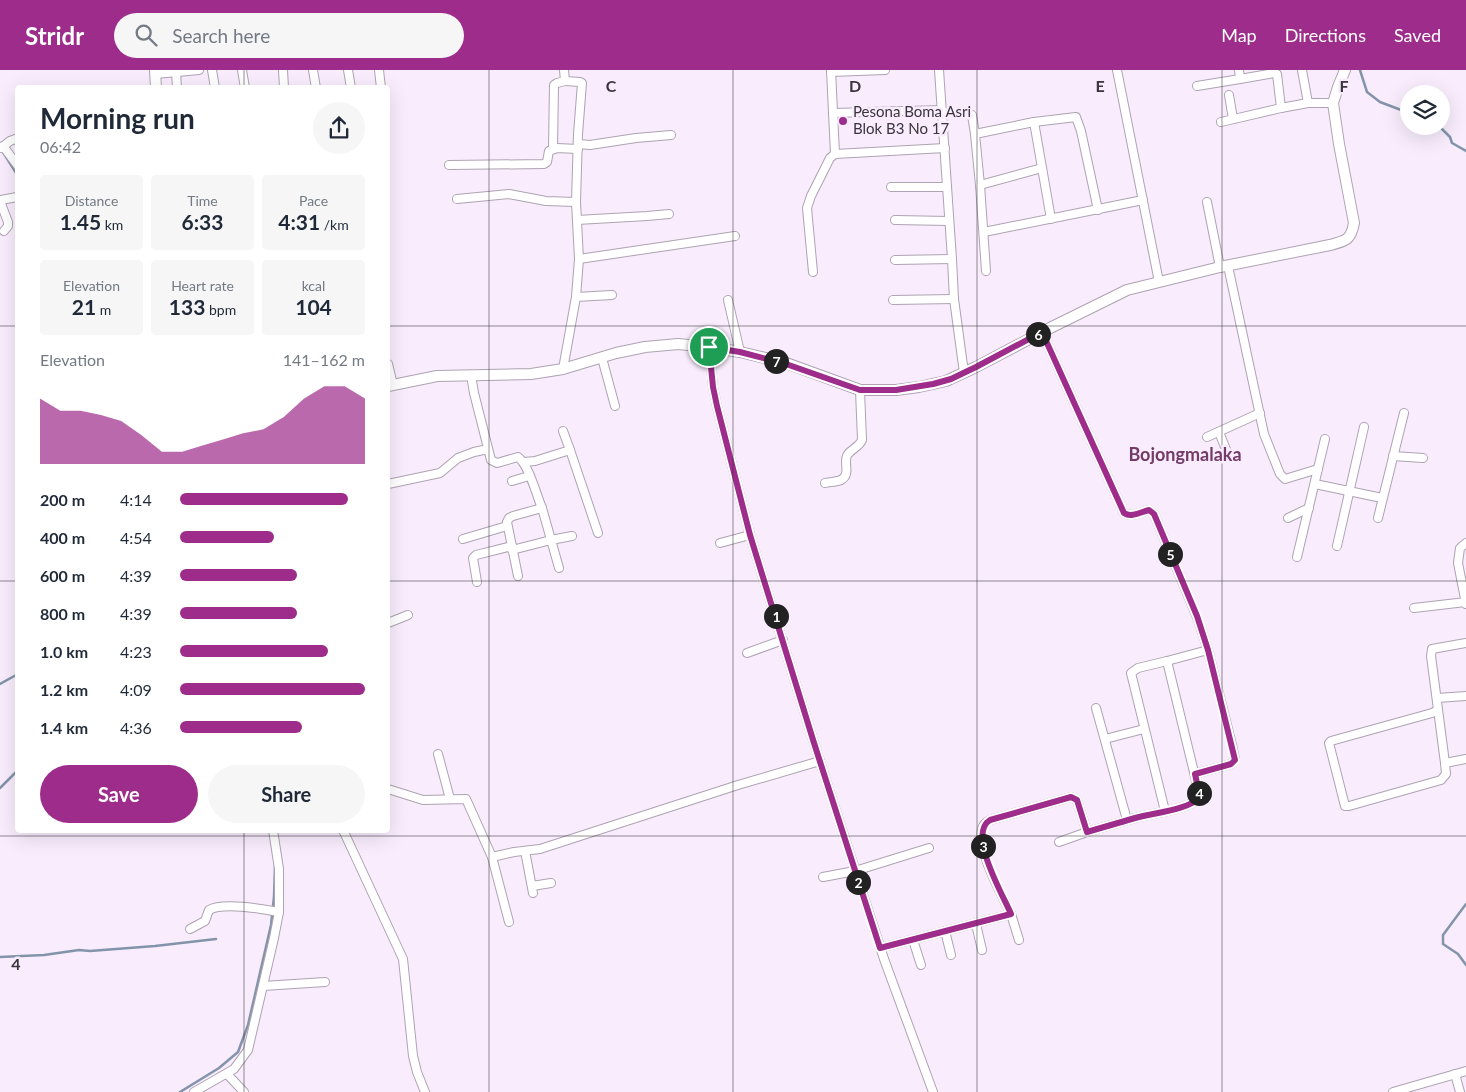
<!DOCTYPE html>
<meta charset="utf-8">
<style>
body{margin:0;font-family:Lato,sans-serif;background:#f6f6f7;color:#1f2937;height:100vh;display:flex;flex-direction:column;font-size:19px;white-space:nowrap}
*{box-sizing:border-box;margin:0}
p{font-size:16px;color:#747a83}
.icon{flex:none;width:28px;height:28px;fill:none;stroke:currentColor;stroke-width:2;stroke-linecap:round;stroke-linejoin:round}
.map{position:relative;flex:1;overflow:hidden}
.panel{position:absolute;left:15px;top:15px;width:375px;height:748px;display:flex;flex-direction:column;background:#fff;border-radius:5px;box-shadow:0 5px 20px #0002}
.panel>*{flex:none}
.controls{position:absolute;left:1400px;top:15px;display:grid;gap:10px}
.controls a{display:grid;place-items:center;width:50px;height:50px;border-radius:50%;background:#fff;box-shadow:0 5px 20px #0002;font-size:25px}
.pin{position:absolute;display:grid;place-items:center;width:42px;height:42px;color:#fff;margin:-21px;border:2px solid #fff;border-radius:50%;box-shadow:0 1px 5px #0007}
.km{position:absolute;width:25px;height:25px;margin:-12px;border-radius:50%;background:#222;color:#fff;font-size:14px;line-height:25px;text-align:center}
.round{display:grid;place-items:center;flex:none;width:52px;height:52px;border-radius:26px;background:#f6f6f7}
.overview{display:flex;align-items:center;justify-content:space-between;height:85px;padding:0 25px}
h1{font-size:28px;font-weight:700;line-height:38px}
.figures{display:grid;grid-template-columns:repeat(3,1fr);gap:8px;height:85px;padding:5px 25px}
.figures div{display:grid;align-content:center;border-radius:5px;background:#f6f6f7;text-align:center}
.figures b{font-size:21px;font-weight:700}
.figures small{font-size:14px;font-weight:400}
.figures p{font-size:14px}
.chart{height:140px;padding:10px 25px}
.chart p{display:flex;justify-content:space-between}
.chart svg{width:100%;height:90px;margin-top:5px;fill:#9d2c8a;opacity:.7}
.button{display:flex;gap:10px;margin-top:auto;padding:10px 25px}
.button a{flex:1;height:58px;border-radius:30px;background:#9d2c8a;color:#fff;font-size:20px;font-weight:700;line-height:58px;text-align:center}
.button a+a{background:#f6f6f7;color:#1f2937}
ul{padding:0 25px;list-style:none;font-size:16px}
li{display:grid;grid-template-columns:80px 60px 1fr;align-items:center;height:38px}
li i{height:12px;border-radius:6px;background:#9d2c8a}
header{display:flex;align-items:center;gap:30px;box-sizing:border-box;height:70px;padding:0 25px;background:#9d2c8a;color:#fff}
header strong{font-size:24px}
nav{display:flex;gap:28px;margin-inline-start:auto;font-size:18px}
.search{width:350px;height:45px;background:#f6f6f7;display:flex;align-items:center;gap:12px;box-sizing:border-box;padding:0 18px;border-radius:28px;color:#747a83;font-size:19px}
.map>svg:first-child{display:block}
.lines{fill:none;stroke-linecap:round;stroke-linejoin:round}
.stream{stroke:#8394aa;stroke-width:2.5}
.minor-casing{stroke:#aea3b2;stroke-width:10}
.tertiary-casing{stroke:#aea3b2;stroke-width:12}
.minor{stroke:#fff;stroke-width:8}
.tertiary{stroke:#fff;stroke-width:10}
.route-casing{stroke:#fff;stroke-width:10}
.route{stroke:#9d2c8a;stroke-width:6}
.grid{fill:none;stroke:#3a353c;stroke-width:1;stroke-opacity:0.55}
.poi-dot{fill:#9d2c8a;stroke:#f8ecfd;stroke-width:2}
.labels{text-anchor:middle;stroke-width:5;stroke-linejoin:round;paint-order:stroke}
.poi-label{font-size:15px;fill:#3a353c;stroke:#f8ecfd;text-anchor:start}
.quarter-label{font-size:18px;font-weight:bold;fill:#733b67;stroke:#f8ecfd}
.grid-label{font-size:16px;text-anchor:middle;font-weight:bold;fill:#3a353c;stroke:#f8ecfd;stroke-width:5;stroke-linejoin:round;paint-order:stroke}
</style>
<header>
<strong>Stridr</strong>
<div class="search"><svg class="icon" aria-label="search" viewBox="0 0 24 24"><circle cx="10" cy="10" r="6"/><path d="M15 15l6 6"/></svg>Search here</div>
<nav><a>Map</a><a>Directions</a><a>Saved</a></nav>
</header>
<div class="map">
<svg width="1466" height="1022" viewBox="0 0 1466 1022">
<rect width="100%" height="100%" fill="#f8ecfd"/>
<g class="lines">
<g class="stream">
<polyline points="1360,0 1367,22 1380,32 1409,43"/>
<polyline points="1439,56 1450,67 1452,73 1466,81"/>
<polyline points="1,79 18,106"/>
<polyline points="0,614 18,604"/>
<polyline points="0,718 18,700"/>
<polyline points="1466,834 1443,865 1443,874 1458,884 1466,895"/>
<polyline points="0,887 44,885 79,880 90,881 155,876 216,869"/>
<polyline points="180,1022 219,998 238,982 248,955 271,855 274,827 275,796"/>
</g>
<g class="minor-casing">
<g id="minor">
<polyline points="212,0 215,18"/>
<polyline points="242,0 245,18"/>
<polyline points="283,0 284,18"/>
<polyline points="313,0 316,18"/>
<polyline points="348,0 351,18"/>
<polyline points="379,0 381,18"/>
<polyline points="831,0 835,84"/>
<polyline points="939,0 952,189 954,229 964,303"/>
<polyline points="1117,0 1159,212"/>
<polyline points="1239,0 1240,9 1274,3 1277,4 1281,38 1308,33 1333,33"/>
<polyline points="1302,0 1308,33"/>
<polyline points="176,2 177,18"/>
<polyline points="831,2 885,0"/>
<polyline points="156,4 199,0"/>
<polyline points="1197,16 1240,9"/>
<polyline points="1229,25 1233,49"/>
<polyline points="833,43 942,40"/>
<polyline points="972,45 975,64"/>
<polyline points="1034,52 1051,149"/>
<polyline points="1221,52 1281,38"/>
<polyline points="578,74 590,75 636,68 671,65"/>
<polyline points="3,76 18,96"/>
<polyline points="1,78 10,71 18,68"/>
<polyline points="553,79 554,15 557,13 565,11 564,0"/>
<polyline points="449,95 544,94 547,92 549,81 557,78 578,79"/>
<polyline points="980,115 1042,98"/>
<polyline points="891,117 947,117"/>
<polyline points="457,129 509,124 546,131 576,132"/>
<polyline points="1,130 17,127"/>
<polyline points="0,131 8,152 8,156 4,161"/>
<polyline points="1207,132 1220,197"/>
<polyline points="577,150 647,146 669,144"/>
<polyline points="895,150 949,151"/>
<polyline points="984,162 1143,130"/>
<polyline points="579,189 735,166"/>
<polyline points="895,190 952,189"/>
<polyline points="1228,196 1264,364 1280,404 1285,409 1318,399"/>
<polyline points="986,201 980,115 975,64 1034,52 1076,47 1081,61 1098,140"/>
<polyline points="813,202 807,138 811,126 830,88 835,84 945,78"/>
<polyline points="576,227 612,225"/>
<polyline points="728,230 740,282"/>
<polyline points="893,230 954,229"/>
<path d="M1042 262 1124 443C1131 448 1141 442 1149 440L1154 444 1197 547 1208 580"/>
<polyline points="709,277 713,317 717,336 750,465 814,673 884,889 933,1022"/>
<polyline points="602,288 615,336"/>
<polyline points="388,294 393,315"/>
<polyline points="563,299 576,227 579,189 576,132 578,64 582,13 580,12 565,11"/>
<path d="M471 305 474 323 491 390 497 393 518 387C529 395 536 424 542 438L513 446 509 448 507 452 518 506"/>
<polyline points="563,361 570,380"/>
<polyline points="1219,362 1227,382"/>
<polyline points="1207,367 1260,343"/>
<polyline points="1393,386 1423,388"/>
<polyline points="524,392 535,391 570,380 598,463"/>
<polyline points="512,411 529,406"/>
<path d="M825 413C829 412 836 412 841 410 852 404 842 391 848 384 853 378 859 377 862 370L860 320"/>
<polyline points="388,414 440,403 458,388 474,382 488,379"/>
<polyline points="1315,414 1382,428"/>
<polyline points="542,438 559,498"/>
<polyline points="1288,448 1309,438"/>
<polyline points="1378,448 1404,343"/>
<polyline points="463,469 507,456"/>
<polyline points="720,473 750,465"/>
<polyline points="1466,473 1460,478 1458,493 1466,534"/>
<polyline points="1337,476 1364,357"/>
<polyline points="512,480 551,470 572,466"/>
<polyline points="1297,487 1325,369"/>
<polyline points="477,512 473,488 476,485 512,476"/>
<polyline points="1414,538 1466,532"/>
<polyline points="388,553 408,545"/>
<polyline points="747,583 783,570"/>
<polyline points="1167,591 1208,580 1232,675 1235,689 1231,694 1195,704"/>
<polyline points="1437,628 1466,626"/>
<polyline points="1096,638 1127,750"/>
<polyline points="1438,640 1432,643 1331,671 1329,673 1345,736 1349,736 1441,710 1446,704 1445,693 1466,689"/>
<polyline points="1105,669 1144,659"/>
<polyline points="438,684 450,729"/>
<polyline points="1445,693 1431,586 1432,579 1466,573"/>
<polyline points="388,719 423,730 466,729 492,787"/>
<polyline points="343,760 403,889 413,986 417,1002 425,1022"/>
<polyline points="1059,772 1087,762"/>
<polyline points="525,781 533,823"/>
<polyline points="823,807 855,801 929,778"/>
<polyline points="532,816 551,813"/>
<polyline points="1011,844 1019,870"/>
<polyline points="509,852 492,787 514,782 540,779 738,715 820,691"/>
<polyline points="976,854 982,880"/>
<path d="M190 859 205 851 209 840C223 832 263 839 279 842"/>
<polyline points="945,861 951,885"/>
<polyline points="913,870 921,895"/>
<path d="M880 878 1011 844C1001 823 977 781 982 759 983 754 986 752 990 750L1071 727 1077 730 1087 762C1104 757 1121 752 1139 747 1154 743 1191 739 1200 727L1167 591 1138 598 1131 603 1165 741"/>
<polyline points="263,916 325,912"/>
<polyline points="227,1004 244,1022"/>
<polyline points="1455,1004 1460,1022"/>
<polyline points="194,1022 234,999 248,980 274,868 279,842 279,799 273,760"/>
<polyline points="1393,1022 1466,1001"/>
</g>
</g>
<g class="tertiary-casing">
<g id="tertiary">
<polyline points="155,0 156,18"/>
<path d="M388 316 437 306 531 304 563 299 616 283 645 277 678 274 709 277 740 282 786 293 860 320H896L919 317 946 311 976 297 1050 258 1127 220 1220 197 1330 175C1346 171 1351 170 1354 153L1339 74 1333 33 1338 17 1345 0"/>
</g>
</g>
<use href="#minor" class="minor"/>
<use href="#tertiary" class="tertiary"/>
</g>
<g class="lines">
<g class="route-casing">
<path id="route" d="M1042 262 1124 443C1131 448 1141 442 1149 440L1154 444 1197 546 1208 580 1235 690 1231 694 1195 704 1200 727C1191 739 1154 743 1139 747 1121 752 1104 757 1087 762L1077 730 1071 727 990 750C967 764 1003 825 1011 844L880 878 814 673 750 465 717 336 713 317 709 277 740 282 786 294 860 320H896L933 314 951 309 976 297Z"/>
</g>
<use href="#route" class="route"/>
</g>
<path class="grid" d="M244 0V18M489 0V1022M733 0V1022M977 0V1022M1222 0V1022M0 256H18M388 256H1466M0 511H18M388 511H1466M244 760V1022M0 766H1466"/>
<circle class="poi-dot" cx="843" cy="51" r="5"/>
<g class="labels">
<g class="poi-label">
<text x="853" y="47">Pesona Boma Asri<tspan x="853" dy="17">Blok B3 No 17</tspan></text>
</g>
<g class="quarter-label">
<text x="1185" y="391">Bojongmalaka</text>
</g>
</g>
<g class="grid-label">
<text x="611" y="22">C</text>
<text x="855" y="22">D</text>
<text x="1100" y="22">E</text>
<text x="1344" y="22">F</text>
<text x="16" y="900">4</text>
</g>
</svg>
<div class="controls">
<a><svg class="icon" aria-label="layers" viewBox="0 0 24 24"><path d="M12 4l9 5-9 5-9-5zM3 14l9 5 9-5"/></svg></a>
</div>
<div class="pin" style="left:709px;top:277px;background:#1e9e55"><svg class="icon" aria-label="arrive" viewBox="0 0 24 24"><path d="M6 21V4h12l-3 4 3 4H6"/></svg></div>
<b class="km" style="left:776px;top:546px">1</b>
<b class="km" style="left:858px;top:812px">2</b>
<b class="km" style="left:983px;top:776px">3</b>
<b class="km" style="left:1199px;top:723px">4</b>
<b class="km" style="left:1170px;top:484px">5</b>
<b class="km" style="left:1038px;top:264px">6</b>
<b class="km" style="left:776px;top:291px">7</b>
<section class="panel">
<div class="overview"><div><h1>Morning run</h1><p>06:42</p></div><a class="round"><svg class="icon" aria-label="share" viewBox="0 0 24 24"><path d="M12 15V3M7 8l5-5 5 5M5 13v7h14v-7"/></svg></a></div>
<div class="figures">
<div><p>Distance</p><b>1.45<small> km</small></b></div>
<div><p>Time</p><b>6:33</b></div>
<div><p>Pace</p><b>4:31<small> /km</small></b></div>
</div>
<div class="figures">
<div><p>Elevation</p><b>21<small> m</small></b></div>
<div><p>Heart rate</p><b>133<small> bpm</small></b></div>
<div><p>kcal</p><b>104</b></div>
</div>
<div class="chart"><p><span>Elevation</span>141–162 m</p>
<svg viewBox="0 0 160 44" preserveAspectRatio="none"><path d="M0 44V12L10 18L20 18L30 20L40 23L50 30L60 38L70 38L80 35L90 32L100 29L110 27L120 21L130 12L140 6L150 6L160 12V44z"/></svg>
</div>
<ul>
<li><b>200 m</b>4:14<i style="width:91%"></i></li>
<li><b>400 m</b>4:54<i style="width:51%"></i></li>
<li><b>600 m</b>4:39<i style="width:63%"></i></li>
<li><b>800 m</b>4:39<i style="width:63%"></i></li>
<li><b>1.0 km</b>4:23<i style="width:80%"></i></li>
<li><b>1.2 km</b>4:09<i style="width:100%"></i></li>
<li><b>1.4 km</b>4:36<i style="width:66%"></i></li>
</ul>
<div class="button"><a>Save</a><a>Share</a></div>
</section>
</div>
